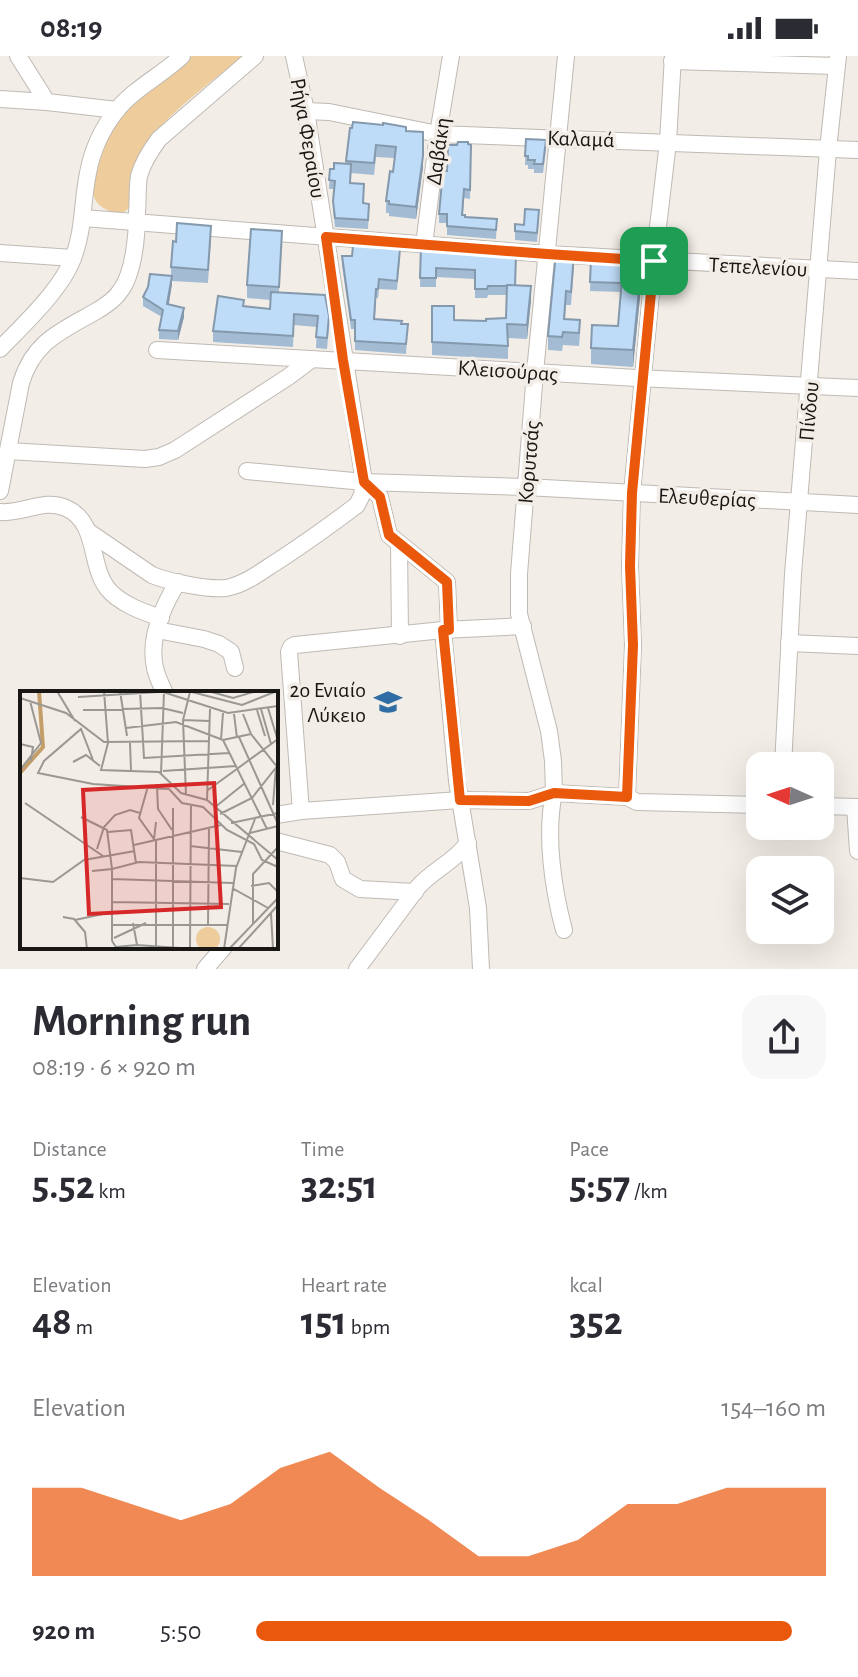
<!DOCTYPE html>
<meta charset="utf-8">
<style>
body{margin:0;font-family:"Alegreya Sans",sans-serif;background:#f7f7f7;color:#2b2b33;height:100vh;display:flex;flex-direction:column;font-size:30px;white-space:nowrap}
*{box-sizing:border-box;margin:0}
p{font-size:26px;color:#7c7c81}
.icon{flex:none;width:44px;height:44px;fill:none;stroke:currentColor;stroke-width:2;stroke-linecap:round;stroke-linejoin:round}
.map{position:relative;height:913px;overflow:hidden}
.side{display:flex;flex-direction:column;background:#fff;flex:1}
.side>*{flex:none}
.needle{width:52px;rotate:273deg}
.controls{position:absolute;left:746px;top:696px;display:grid;gap:16px}
.controls a{display:grid;place-items:center;width:88px;height:88px;border-radius:16px;background:#fff;box-shadow:0 8px 32px #0002;font-size:40px}
.pin{position:absolute;display:grid;place-items:center;width:68px;height:68px;color:#fff;margin:-34px;border-radius:16px;box-shadow:0 4px 12px #0006}
.round{display:grid;place-items:center;flex:none;width:84px;height:84px;border-radius:24px;background:#f7f7f7}
.head{display:flex;align-items:center;justify-content:space-between;height:136px;padding:0 32px}
h1{font-size:44px;font-weight:600;line-height:60px}
.figures{display:grid;grid-template-columns:repeat(3,1fr);gap:12px;height:136px;padding:8px 32px}
.figures div{display:grid;align-content:center}
.figures b{font-size:40px;font-weight:600}
.figures small{font-size:22px;font-weight:400}
.figures p{font-size:22px}
.chart{height:224px;padding:16px 32px}
.chart p{display:flex;justify-content:space-between}
.chart svg{width:100%;height:144px;margin-top:8px;fill:#ea580c;opacity:.7}
ul{padding:0 32px;list-style:none;font-size:26px}
li{display:grid;grid-template-columns:128px 96px 1fr;align-items:center;height:60px}
li i{height:20px;border-radius:10px;background:#ea580c}
.status{display:flex;justify-content:space-between;align-items:center;height:56px;padding:0 40px;background:#fff;direction:ltr}
.status svg{height:22px;fill:currentColor}
.map>svg:first-child{display:block}
.green{fill:#eecc9b}
.lines{fill:none;stroke-linecap:round;stroke-linejoin:round}
.minor-casing{stroke:#bfbab4;stroke-width:18}
.minor{stroke:#fff;stroke-width:16}
.wall{fill:#a3bcd4}
.shaded-wall{fill:#8599ad}
.building{fill:#bedbf7;stroke:#8599ad;stroke-width:2}
.route-casing{stroke:#fff;stroke-width:16}
.route{stroke:#ea580c;stroke-width:10}
.labels{text-anchor:middle;stroke-width:7;stroke-linejoin:round;paint-order:stroke}
.street-label{font-size:22px;fill:#181714;stroke:#f2ede6}
.poi-label{font-size:22px;fill:#181714;stroke:#f2ede6;text-anchor:end}
.inset-river{fill:none;stroke:#c49e69;stroke-width:4}
.inset-road{fill:none;stroke:#9b9792;stroke-width:2}
.view{fill:#d62828;fill-opacity:0.15;stroke:#d62828;stroke-width:4}
.inset-edge{fill:none;stroke:#181714;stroke-width:4}
</style>
<div class="status"><b>08:19</b><svg viewBox="0 0 49 12"><path d="M0 12V9h3v3zM5 12V6h3v6zM10 12V3h3v9zM15 12V0h3v12zM26 1h20v11H26zM47 4h2v5h-2z"/></svg></div>
<div class="map">
<svg width="858" height="913" viewBox="0 0 858 913">
<rect width="100%" height="100%" fill="#f2ede6"/>
<path class="green" d="M192 0H243C213 25 146 72 135 109 130 123 130 137 129 152L123 157C108 157 94 150 92 134 90 118 95 107 102 93 107 84 111 74 117 65 135 38 168 21 192 0Z"/>
<g class="lines">
<g class="minor-casing">
<g id="minor">
<polyline points="18,0 47,46"/>
<polyline points="294,0 306,55 364,426 380,441 389,479 447,526 449,574"/>
<polyline points="566,0 535,316 519,518 519,558 549,675 553,705 554,737 627,741"/>
<polyline points="673,0 668,86 654,205 632,437 630,510 633,589 627,741 637,746 760,749"/>
<polyline points="672,5 836,10"/>
<polyline points="0,43 47,46 117,54"/>
<polyline points="306,55 329,56 438,78 858,94"/>
<polyline points="83,162 547,198 858,215"/>
<polyline points="424,189 438,78 451,0"/>
<polyline points="0,197 73,202"/>
<path d="M0 293C23 269 62 233 73 202 84 175 82 145 88 117 92 95 102 73 116 55 133 33 162 19 182 0"/>
<polyline points="157,294 637,322 858,332"/>
<polyline points="8,395 145,403 159,401 175,394 288,321 312,303"/>
<polyline points="364,426 526,431 858,449"/>
<path d="M0 435 21 327C33 287 59 276 93 257 104 251 115 244 121 234 134 216 137 179 137 157 138 145 137 132 139 120 143 106 150 95 159 83L255 0"/>
<path d="M0 456C24 458 44 442 66 452 98 466 89 508 107 532 120 548 143 556 161 562"/>
<path d="M89 476 152 519C169 526 208 534 226 532 242 529 257 519 270 510 300 491 329 470 357 449L362 439 364 426 247 415"/>
<polyline points="399,488 400,580"/>
<polyline points="157,574 204,583 219,588 231,596 235,612"/>
<polyline points="443,574 457,725 478,852 481,913"/>
<polyline points="789,587 858,590"/>
<path d="M165 637C160 627 155 617 154 606 150 579 164 548 178 526"/>
<polyline points="783,710 793,518 828,94 838,0"/>
<polyline points="820,750 858,751"/>
<polyline points="855,751 858,795"/>
<polyline points="301,755 289,596 291,591 295,589 443,574 523,570"/>
<path d="M276 759 301 755 460 744 529 745 554 737C545 779 553 833 564 874"/>
<polyline points="276,785 330,799 337,806 343,823 360,833 415,836"/>
<polyline points="205,913 224,891"/>
<path d="M357 913 418 831C433 814 454 806 468 787"/>
</g>
</g>
<use href="#minor" class="minor"/>
</g>
<g class="wall">
<polygon points="350,72 406,75 423,111 416,163 389,160 389,157 386,157 386,145 395,102 376,101 374,119 351,117 350,127 369,157 368,173 335,171 333,154 334,133 329,133 330,113 334,113 346,108"/>
<polygon points="526,83 546,93 543,117 534,117 534,113 528,113 528,109 525,109"/>
<polygon points="468,88 471,89 470,143 464,142 463,159 465,161 497,163 496,183 447,179 447,167 439,167 439,158 447,115"/>
<polygon points="539,163 537,186 515,184 515,168 524,169"/>
<polygon points="211,183 208,227 172,225 169,248 184,261 178,284 159,283 159,274 162,261 143,250 143,241 171,220 171,211"/>
<polygon points="282,188 279,236 325,239 329,271 327,293 316,292 317,271 294,269 293,291 213,286 213,275 244,250 270,253 270,244 247,242 247,229"/>
<polygon points="421,190 515,230 531,244 527,283 508,282 508,303 432,299 432,250 454,264 486,265 506,262 507,239 488,239 487,242 475,242 475,223 436,221 436,231 420,231"/>
<polygon points="380,192 400,202 397,234 379,233 378,242 376,242 375,263 408,268 406,298 355,294 355,273 351,273 342,209 342,200 352,200"/>
<polygon points="591,203 627,224 640,241 633,311 591,308 591,292 618,270 621,236 590,235"/>
<polygon points="574,211 571,249 566,249 565,263 580,278 579,290 563,289 562,295 548,294 548,280"/>
</g>
<g class="shaded-wall">
<polygon points="423,76 423,111 416,163 416,151"/>
<polygon points="172,220 172,229 167,257 167,248"/>
<polygon points="640,224 640,241 633,311 633,294"/>
<polygon points="531,230 531,244 527,283 527,269"/>
<polygon points="184,252 184,261 178,284 178,275"/>
</g>
<g class="building">
<polygon points="353,66 383,69 383,67 389,68 406,71 406,75 423,76 423,100 416,151 389,148 389,145 386,145 390,115 393,116 396,91 376,89 374,107 346,105 350,72 352,72"/>
<polygon points="526,83 546,84 543,108 534,108 535,104 528,104 528,100 525,100"/>
<polygon points="458,86 468,86 468,88 471,89 470,134 464,133 462,159 465,159 465,161 497,163 496,174 447,170 447,158 439,158 443,115 447,115 448,89 457,89"/>
<polygon points="334,107 351,108 350,127 364,128 363,147 369,148 368,164 335,162 333,145 335,125 329,124 330,113 334,113"/>
<polygon points="525,153 539,154 537,177 515,175 515,168 524,169"/>
<polygon points="177,167 211,170 208,214 171,211 173,185 176,186"/>
<polygon points="251,173 282,175 279,231 247,229"/>
<polygon points="365,186 380,187 380,192 400,193 397,225 379,223 378,233 376,233 374,263 402,265 401,268 408,268 406,288 355,285 355,264 351,264 342,200 352,200 353,190 365,190"/>
<polygon points="421,190 516,198 515,230 488,230 487,233 475,233 475,214 436,212 436,222 420,222"/>
<polygon points="556,196 574,197 571,236 566,235 564,263 580,264 579,277 563,276 562,281 548,280"/>
<polygon points="591,203 627,204 626,224 622,223 621,227 590,226"/>
<polygon points="150,218 172,220 167,248 184,252 178,275 159,274 163,254 143,241 148,231"/>
<polygon points="622,223 640,224 633,294 591,292 592,269 618,270"/>
<polygon points="507,229 531,230 527,269 507,268 508,290 432,286 432,250 454,250 454,264 486,265 486,263 506,262"/>
<polygon points="271,236 325,239 329,260 327,282 316,281 318,260 294,258 293,280 213,275 218,240 244,244 243,250 270,253"/>
</g>
<g class="lines">
<g class="route-casing">
<polygon id="route" points="326,181 547,198 654,205 632,437 630,510 633,589 627,741 554,737 529,745 460,744 443,574 449,574 447,526 389,479 380,441 364,426 343,304"/>
</g>
<use href="#route" class="route"/>
</g>
<defs>
<g id="school-bare" transform="scale(2.16)"><path d="M0-5L7-2L0 1L-7-2ZM-4 1L0 2.5L4 1V4Q0 6-4 4Z" fill="#2f6da4" stroke="#f2ede6" stroke-width="2.5" paint-order="stroke"/></g>
</defs>
<g fill-rule="evenodd">
<use href="#school-bare" x="388" y="646"/>
</g>
<g class="labels">
<g class="street-label">
<text transform="translate(309 82) rotate(80)" y="8">Ρήγα Φεραίου</text>
<text transform="translate(581 82) rotate(2)" y="8">Καλαμά</text>
<text transform="translate(437 95) rotate(-82)" y="8">Δαβάκη</text>
<text transform="translate(758 210) rotate(3)" y="8">Τεπελενίου</text>
<text transform="translate(508 314) rotate(4)" y="8">Κλεισούρας</text>
<text transform="translate(808 355) rotate(-85)" y="8">Πίνδου</text>
<text transform="translate(528 406) rotate(-85)" y="8">Κορυτσάς</text>
<text transform="translate(707 441) rotate(3)" y="8">Ελευθερίας</text>
</g>
<g class="poi-label">
<text x="366" y="641">2ο Ενιαίο<tspan x="366" dy="25">Λύκειο</tspan></text>
</g>
</g>
<g transform="translate(20 635)">
<rect width="258" height="258" fill="#f2ede6"/>
<path d="M176 248a12 12 0 1 1 24 0a12 12 0 1 1-24 0Z" fill="#eecc9b"/>
<path class="inset-river" d="M0 82 23 56 19 0"/>
<path class="inset-road" d="M37 0 55 30M84 0 88 52 81 79 139 81 161 102 187 109 258 169M100 0 107 45M120 0 124 67 209 62M140 0 208 22 258 15M168 0 222 14 257 0M188 0 213 7 237 0M58 6 139 1M0 7 46 22 84 51 188 50M248 17 258 50M241 18 251 53M63 19 142 17 163 22M237 19 245 45M214 23 217 47M223 23 231 43 258 77M163 29 189 30M106 37 156 31 203 49M219 46 258 133M201 49 203 22M203 49 247 138M203 49 231 43M110 52 111 79M0 53 13 56 11 70M73 69 61 38 24 70 18 82 73 93 149 98 162 112 183 116 207 139 234 153 242 169 258 176M53 71 66 64 80 75M0 79 21 52 10 10M143 80 216 75M141 83 144 1M128 95 119 127 134 148 136 131M137 96 138 118 152 139M188 99 258 48M166 104 163 29 170 1M187 109 190 18M5 112 83 165M253 114 256 76M153 117V258M194 117 225 92M200 123 232 107 258 74M61 126 87 139 92 178 72 180M211 132 258 122M88 141 111 139 116 172M230 142 258 135M136 149V258M114 154 201 134M170 155 222 161M77 158 84 136 95 124 110 119 120 122M0 187 33 191 64 169 115 160M92 188V178L119 171 217 175M231 195 249 192 258 201M212 197 248 217M92 211 209 213M251 222 253 258M43 226 54 228 65 241 67 258M55 229 92 221M113 232 117 254 174 258M233 233V183L258 156M93 234H207M188 234 189 137M94 247 126 232M92 250V188L213 192M92 250 96 256 117 254M170 256 171 113M204 258 216 177 235 128M209 258 258 207M218 258 258 214"/>
<path class="view" d="M194 92 201 216 69 223 63 99Z"/>
<rect width="258" height="258" class="inset-edge"/>
</g>
</svg>
<div class="controls">
<a><svg class="needle" viewBox="-14 -14 28 28"><path d="M0-13l5 13h-10z" fill="#e53935"/><path d="M0 13l5-13h-10z" fill="#7c7c81"/></svg></a>
<a><svg class="icon" aria-label="layers" viewBox="0 0 24 24"><path d="M12 4l9 5-9 5-9-5zM3 14l9 5 9-5"/></svg></a>
</div>
<div class="pin" style="left:654px;top:205px;background:#1e9e55"><svg class="icon" aria-label="arrive" viewBox="0 0 24 24"><path d="M6 21V4h12l-3 4 3 4H6"/></svg></div>
</div>
<section class="side">
<div class="head"><div><h1>Morning run</h1><p>08:19 · 6 × 920 m</p></div><a class="round"><svg class="icon" aria-label="share" viewBox="0 0 24 24"><path d="M12 15V3M7 8l5-5 5 5M5 13v7h14v-7"/></svg></a></div>
<div class="figures">
<div><p>Distance</p><b>5.52<small> km</small></b></div>
<div><p>Time</p><b>32:51</b></div>
<div><p>Pace</p><b>5:57<small> /km</small></b></div>
</div>
<div class="figures">
<div><p>Elevation</p><b>48<small> m</small></b></div>
<div><p>Heart rate</p><b>151<small> bpm</small></b></div>
<div><p>kcal</p><b>352</b></div>
</div>
<div class="chart"><p><span>Elevation</span>154–160 m</p>
<svg viewBox="0 0 160 44" preserveAspectRatio="none"><path d="M0 44V17L10 17L20 22L30 27L40 22L50 11L60 6L70 17L80 27L90 38L100 38L110 33L120 22L130 22L140 17L150 17L160 17V44z"/></svg>
</div>
<ul>
<li><b>920 m</b>5:50<i style="width:94%"></i></li>
</ul>
</section>
